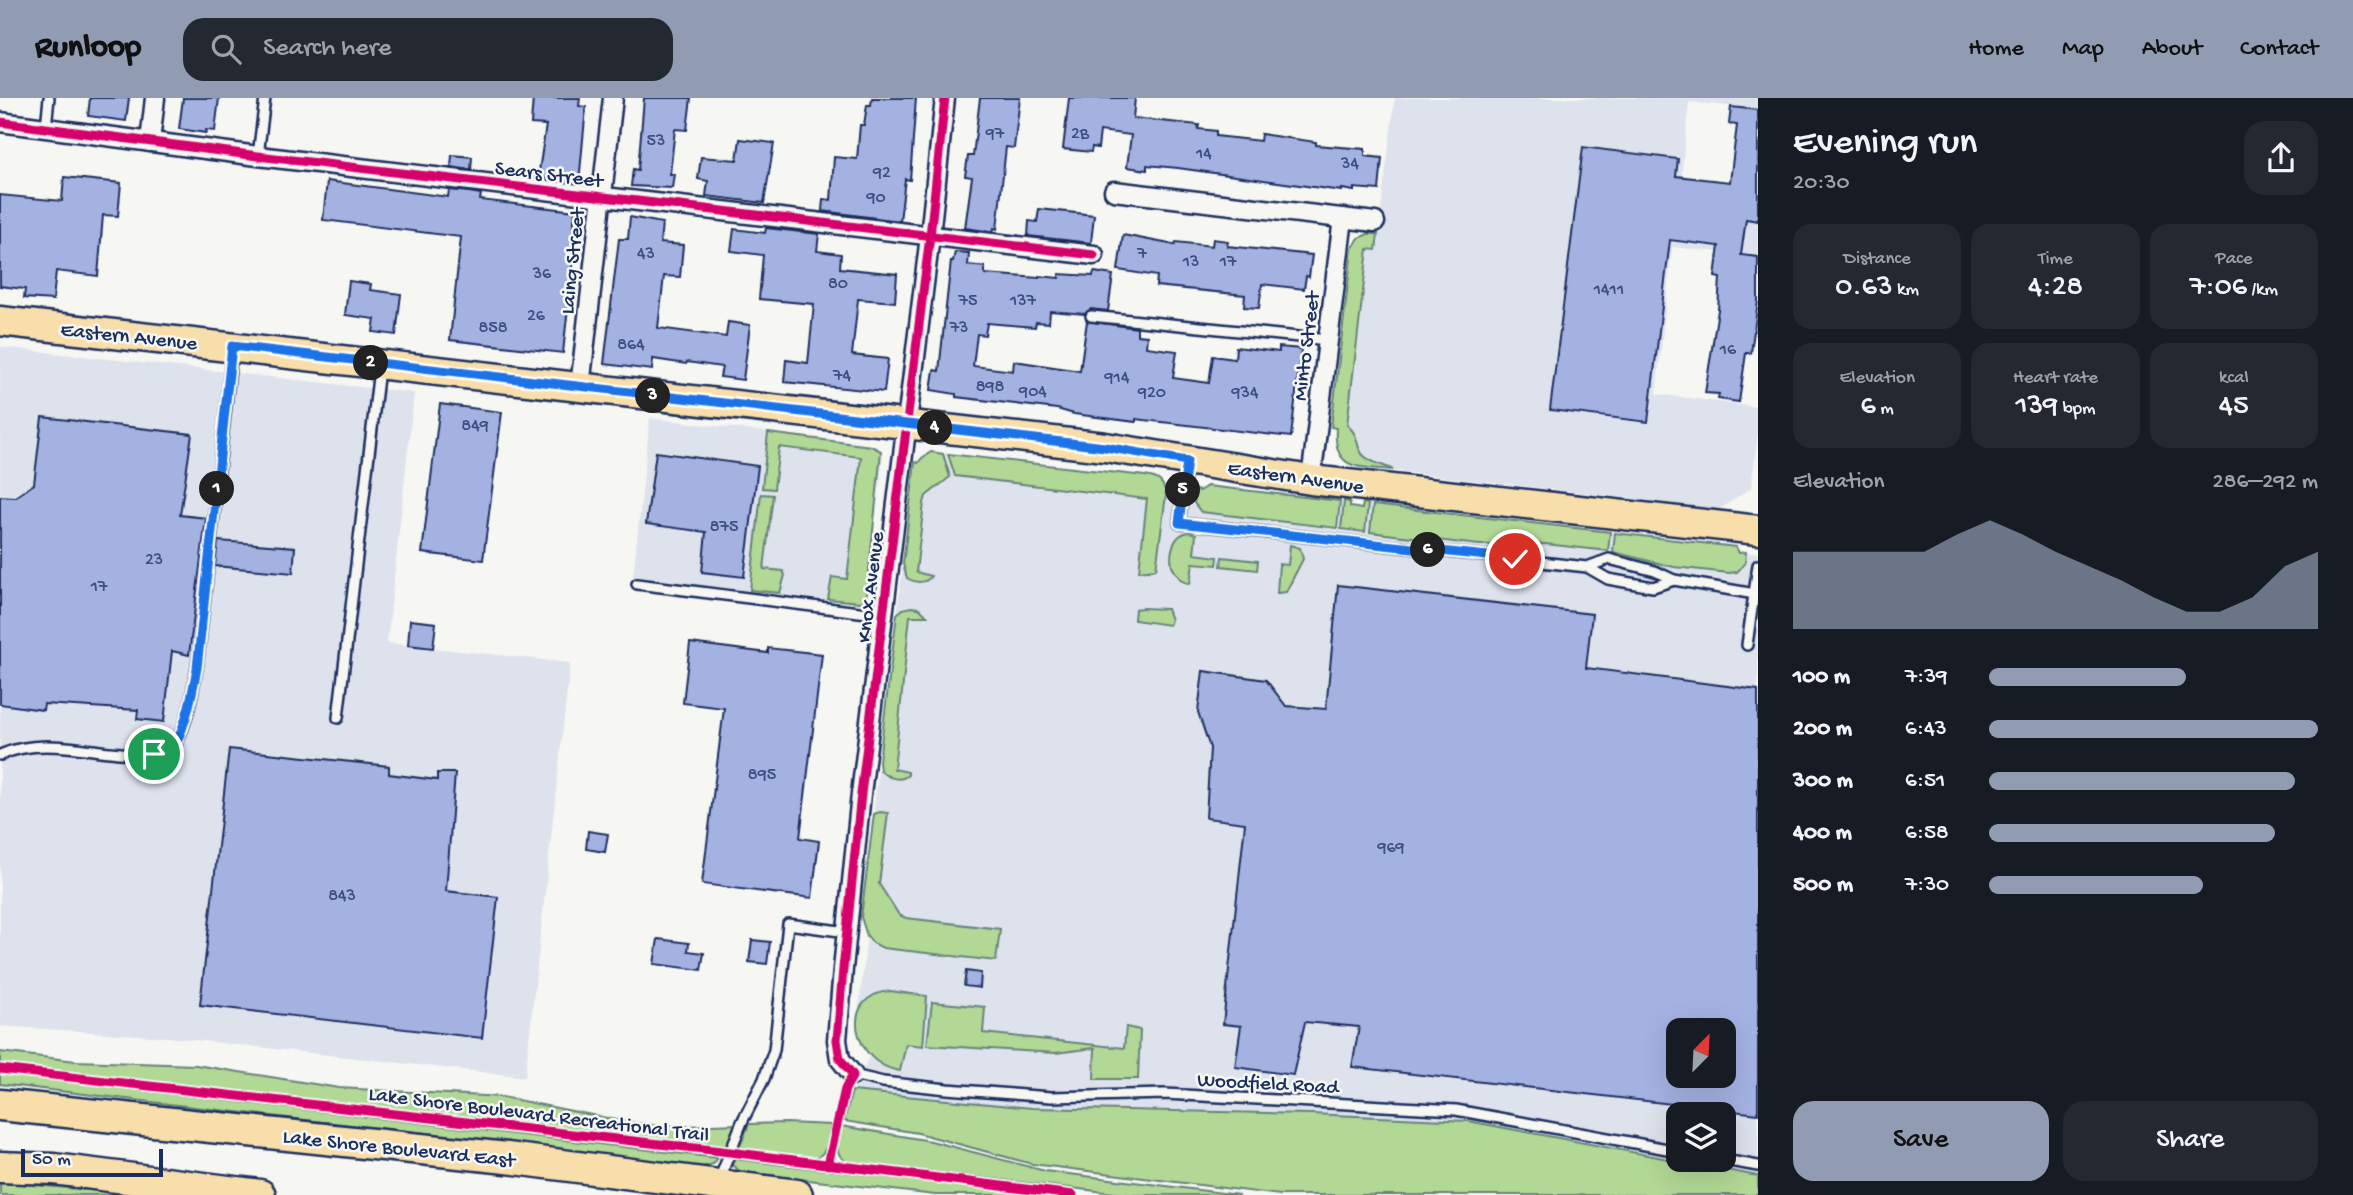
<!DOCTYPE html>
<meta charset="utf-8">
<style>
body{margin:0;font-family:"Gochi Hand",sans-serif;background:#242831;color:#f1f3f6;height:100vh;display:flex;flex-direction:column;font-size:26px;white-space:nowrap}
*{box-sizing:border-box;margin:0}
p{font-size:23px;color:#9ea1a6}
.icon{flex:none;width:38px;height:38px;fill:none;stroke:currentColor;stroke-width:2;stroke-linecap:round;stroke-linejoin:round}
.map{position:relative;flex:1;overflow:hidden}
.sheet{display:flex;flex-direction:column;background:#171b24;width:595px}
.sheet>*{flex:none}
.needle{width:46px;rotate:24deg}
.controls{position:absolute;left:1666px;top:920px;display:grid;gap:14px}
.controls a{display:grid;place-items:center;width:70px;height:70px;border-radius:14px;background:#171b24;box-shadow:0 7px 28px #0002;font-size:35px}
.scale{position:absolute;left:21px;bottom:18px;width:142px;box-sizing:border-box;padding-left:7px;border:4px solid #1b2f5e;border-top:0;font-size:19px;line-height:24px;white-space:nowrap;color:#1b2f5e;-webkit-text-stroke:5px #f6f6f2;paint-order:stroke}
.pin{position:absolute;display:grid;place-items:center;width:60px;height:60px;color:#fff;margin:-30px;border:4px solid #fff;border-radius:50%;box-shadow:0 2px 7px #0007}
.km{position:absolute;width:35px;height:35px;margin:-18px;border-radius:50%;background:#222;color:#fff;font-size:19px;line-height:35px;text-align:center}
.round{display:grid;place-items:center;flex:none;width:74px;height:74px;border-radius:21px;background:#242831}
.overview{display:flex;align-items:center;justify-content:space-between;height:119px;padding:0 35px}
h1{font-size:38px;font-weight:600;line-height:52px}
.stats{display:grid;grid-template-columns:repeat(3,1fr);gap:10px;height:119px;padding:7px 35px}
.stats div{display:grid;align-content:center;border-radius:18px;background:#242831;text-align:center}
.stats b{font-size:30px;font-weight:600}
.stats small{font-size:19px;font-weight:400}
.stats p{font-size:19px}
.chart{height:196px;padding:14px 35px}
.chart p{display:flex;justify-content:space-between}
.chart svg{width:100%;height:126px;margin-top:7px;fill:#919bb2;opacity:.7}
.action{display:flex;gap:14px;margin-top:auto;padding:14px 35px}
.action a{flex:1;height:80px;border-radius:21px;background:#919bb2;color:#111;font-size:28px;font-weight:600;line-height:80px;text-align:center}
.action a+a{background:#242831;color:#f1f3f6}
ul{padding:0 35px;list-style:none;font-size:23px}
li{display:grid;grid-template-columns:112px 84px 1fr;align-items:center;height:52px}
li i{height:18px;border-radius:9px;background:#919bb2}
header{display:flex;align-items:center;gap:42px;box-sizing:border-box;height:98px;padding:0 35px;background:#919bb2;color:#111}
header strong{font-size:33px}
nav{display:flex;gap:38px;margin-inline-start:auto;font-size:24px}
.search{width:490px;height:63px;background:#242831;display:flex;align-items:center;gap:18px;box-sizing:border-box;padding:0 24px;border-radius:21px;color:#9ea1a6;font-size:26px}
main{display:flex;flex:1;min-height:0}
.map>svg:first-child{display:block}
.built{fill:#dde2ed;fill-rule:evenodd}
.green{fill:#b1d895;stroke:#66847a;stroke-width:2}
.building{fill:#a4b2e2;stroke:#1b2f5e;stroke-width:2;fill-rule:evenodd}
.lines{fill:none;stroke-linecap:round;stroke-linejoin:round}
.service-casing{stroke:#1b2f5e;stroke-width:14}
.minor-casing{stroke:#1b2f5e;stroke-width:23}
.primary-casing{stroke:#1b2f5e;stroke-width:33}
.trunk-casing{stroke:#1b2f5e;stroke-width:35}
.service{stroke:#f6f6f2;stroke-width:9}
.minor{stroke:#f6f6f2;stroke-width:18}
.primary{stroke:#f8deab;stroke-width:28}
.trunk{stroke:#f8deab;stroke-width:30}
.cycleway-casing{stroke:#f6f6f2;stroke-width:13}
.cycleway{stroke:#d6006c;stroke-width:9}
.route-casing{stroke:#fff;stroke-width:14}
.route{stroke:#1a73e8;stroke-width:9}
.labels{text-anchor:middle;stroke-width:5;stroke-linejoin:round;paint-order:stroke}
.number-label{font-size:18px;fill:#3d507f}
.street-label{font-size:21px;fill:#1b2f5e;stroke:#f6f6f2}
</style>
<header>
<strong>Runloop</strong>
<div class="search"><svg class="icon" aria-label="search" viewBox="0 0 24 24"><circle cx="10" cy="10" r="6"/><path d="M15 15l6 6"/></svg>Search here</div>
<nav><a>Home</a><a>Map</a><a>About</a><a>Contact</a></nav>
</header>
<main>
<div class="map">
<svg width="1758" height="1097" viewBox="0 0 1758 1097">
<rect width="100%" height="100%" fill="#f6f6f2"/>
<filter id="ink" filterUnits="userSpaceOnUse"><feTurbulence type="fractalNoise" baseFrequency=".0143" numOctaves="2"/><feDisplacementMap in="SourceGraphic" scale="14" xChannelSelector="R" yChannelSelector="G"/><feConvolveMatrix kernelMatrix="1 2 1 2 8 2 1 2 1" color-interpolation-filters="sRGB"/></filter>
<g filter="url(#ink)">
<g class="built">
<polygon points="1395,0 1758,0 1758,11 1689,4 1681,81 1758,90 1758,158 1672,149 1656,296 1758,309 1758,336 1751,390 1720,411 1360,369 1347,328 1368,150 1376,151"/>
<polygon points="0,249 414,295 387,545 570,565 525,979 167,939 0,928"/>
<polygon points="650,320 856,345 873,347 881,351 883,357 866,507 633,479"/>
<path d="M931 354 1156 380 1164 386 1166 391 1199 393 1207 388 1350 404V409L1362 411 1363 405 1736 449 1740 455H1758V1097H1280L1032 1066 918 1035 844 1023 847 1005 869 959 863 950 857 927 867 838 861 819 915 364 918 365 922 360ZM1678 933H1724V978H1678ZM1678 1017H1724V1062H1678Z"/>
</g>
<g class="green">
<path d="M1368 136H1378L1376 152 1368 151 1347 327C1361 339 1354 346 1363 357 1372 366 1383 366 1393 372 1359 368 1333 374 1336 330L1331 329 1352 151 1359 140Z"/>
<polygon points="768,335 871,348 881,353 866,502 860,504 828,501 832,479 847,481 861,359 779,349 774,391 762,390"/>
<path d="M931 354 943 356 950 379 926 398 924 405 916 474 931 478C926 486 915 485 907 480L903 466 915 364 918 365 922 360Z"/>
<path d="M948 356 1145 378C1159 380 1163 383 1166 397L1156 471 1139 473 1147 401 955 378Z"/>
<polygon points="1207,388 1340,403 1337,430 1201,414 1194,405 1196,392 1199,393"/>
<polygon points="761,396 773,397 764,471 783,473 785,477 780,495 750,492"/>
<polygon points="1344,403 1350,404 1350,409 1362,411 1363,405 1368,406 1365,434 1341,431"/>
<polygon points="1373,407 1610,434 1608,453 1545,446 1479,447 1370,434"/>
<path d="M1189 434 1196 436 1194 456 1218 459 1217 467 1193 465 1190 486 1182 483C1179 479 1173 472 1172 468 1169 453 1174 436 1189 434Z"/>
<polygon points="1615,435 1736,449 1739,455 1746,454 1745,465 1737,474 1729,475 1674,469 1613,454"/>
<polygon points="1290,447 1300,450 1303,461 1286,494 1277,495 1279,466 1288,467"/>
<polygon points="1222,459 1258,463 1257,472 1221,468"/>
<path d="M911 509 919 510 927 518H910L894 671 908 674V677C900 684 887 680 880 672L879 663 897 516 903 511Z"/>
<polygon points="1142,510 1167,511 1171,522 1169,527 1134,522 1135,511"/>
<polygon points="880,714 888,715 879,786 899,817 906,820 1000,831 996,863 883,850 873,845 867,838 861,819 874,716"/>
<path d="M890 893 927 898 923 948 906 946 900 973C852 966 838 897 890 893Z"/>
<polygon points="932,904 985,909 983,935 1124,950 1126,929 1140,932 1138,981 1094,981 1095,950 1055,955 927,947"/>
<polygon points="0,954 76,963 196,967 339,990 502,999 617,1022 652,1027 686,1028 737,1026 725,1049 0,966"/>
<polygon points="0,976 718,1060 713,1066 702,1069 0,986"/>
<polygon points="852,993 1032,1010 1311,1016 1468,1023 1758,1078 1758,1097 1280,1097 1032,1066 918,1035 844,1023"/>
<path d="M787 1025 831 1027C828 1040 829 1055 815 1060L739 1051 749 1026Z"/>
<path d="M841 1028 931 1043 1045 1073 1239 1097H1131L847 1064C832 1055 838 1042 841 1028Z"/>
<polygon points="734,1061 1036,1097 935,1097 741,1074 732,1067"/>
<polygon points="0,1084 147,1097 0,1097"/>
</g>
<g class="building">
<polygon points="90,0 129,0 126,23 88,18"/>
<polygon points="183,0 219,0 215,33 206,32 206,35 179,31"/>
<polygon points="533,0 580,0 579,8 586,9 579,85 538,80 546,27 531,26"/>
<polygon points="644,0 691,0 687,32 675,31 670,76 674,76 672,90 631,88 633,71 638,72"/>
<polygon points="872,0 916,0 910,82 905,81 900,123 822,113 823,101 831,102 834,59 857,61 860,27 864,27 867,7 871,7"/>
<polygon points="980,0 1020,0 1014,50 1006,49 997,131 994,130 993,134 965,130 972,79 965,78 968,58 973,58"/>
<polygon points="1069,0 1135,0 1133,20 1199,27 1198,31 1216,33 1216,38 1260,43 1261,36 1316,44 1316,47 1365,51 1365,58 1382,60 1379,92 1354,90 1354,93 1342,91 1342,93 1178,70 1147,67 1147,72 1127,69 1131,37 1100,33 1098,50 1092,49 1091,54 1063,51"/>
<polygon points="1731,9 1758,12 1758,123 1746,121 1741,157 1758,159 1758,203 1751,255 1746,255 1739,304 1718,301 1719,296 1705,295 1718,212 1720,180 1715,179 1719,148 1670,142 1648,324 1550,312 1583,49 1678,61 1676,78 1730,84 1737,27 1729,26"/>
<polygon points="740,41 774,45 764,105 706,98 708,83 698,81 701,59 737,62"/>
<polygon points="452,57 472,59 471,72 451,69"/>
<polygon points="64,79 121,85 118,118 103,117 98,178 56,173 53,202 24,200 25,191 0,188 0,97 62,103"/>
<polygon points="327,83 448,99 449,92 469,94 481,96 480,102 575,113 572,145 575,145 563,255 450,242 461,139 323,122"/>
<polygon points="1039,111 1094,117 1091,145 1028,138 1029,123 1037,124"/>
<polygon points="630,119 662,125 660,145 683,147 680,179 664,178 658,230 726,239 728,224 750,227 743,282 720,279 722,269 687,264 686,266 653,261 652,272 604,266 619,141 628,141"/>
<polygon points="766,130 819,136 817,153 841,156 840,170 897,176 895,204 858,201 852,257 888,261 884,294 784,284 786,262 808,265 814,206 759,201 763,157 731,153 734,131 765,135"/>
<polygon points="1123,137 1175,147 1176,144 1212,148 1213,141 1228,143 1227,148 1312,157 1309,179 1306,178 1304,191 1262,186 1259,210 1244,209 1245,197 1156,188 1157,178 1118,172"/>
<polygon points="955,154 969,155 968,167 985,169 985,176 1039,180 1039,178 1059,180 1059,176 1093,178 1094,174 1113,177 1108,213 1091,211 1085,216 1050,213 1049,225 1036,224 1035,229 987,225 985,237 977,236 973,268 1013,273 1014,263 1080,273 1087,223 1137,230 1137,237 1147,238 1146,249 1177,253 1173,280 1209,285 1213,258 1235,261 1236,249 1279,254 1279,249 1301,251 1291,339 1136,321 1136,324 1074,316 1057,311 956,299 956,296 931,292 934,272 939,273 951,163 953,163"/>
<polygon points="349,183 371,186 370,192 401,196 396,237 373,234 375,221 345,217"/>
<polygon points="440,306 502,314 483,462 422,455"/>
<polygon points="42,319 192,336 180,417 206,420 189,557 172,553 164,624 137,621 138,612 44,606 43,612 0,606 0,398 15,399 34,386"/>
<polygon points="656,354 758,368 744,479 702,474 706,434 646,426"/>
<polygon points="218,443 295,449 293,475 215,468"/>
<path d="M1338 487 1592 516 1586 570 1758 592V1016L1352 969 1359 929 1305 924 1293 977 1235 969 1241 928 1223 926 1245 725 1206 720 1210 650 1198 614 1203 573 1266 582 1286 608 1326 611ZM1678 933H1724V978H1678Z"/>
<polygon points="410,522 436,525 433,550 408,547"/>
<polygon points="690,545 768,555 768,550 822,556 800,740 819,743 812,800 702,786 724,610 683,605"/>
<polygon points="229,651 389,668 389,676 437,682 437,675 455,675 446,793 498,799 482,940 200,907"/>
<polygon points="588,733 608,736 605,754 586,751"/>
<polygon points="658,841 689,845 688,853 704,855 701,872 654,866"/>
<polygon points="752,842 770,844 767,866 749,864"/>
<polygon points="966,873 981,875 980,890 964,888"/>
</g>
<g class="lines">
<g class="service-casing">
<g id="service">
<polyline points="46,29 49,0"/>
<polyline points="258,58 265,0"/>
<polyline points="1091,218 1328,242"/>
<polyline points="1187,366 1179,425 1587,469 1608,481 1653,489 1674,482"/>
<polyline points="1587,469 1609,461 1655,473 1674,482 1755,496"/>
<polyline points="637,486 883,517"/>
<polyline points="1747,547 1758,467"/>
<polyline points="338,620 379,271"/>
<path d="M0 657C58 631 126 672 175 648 188 623 192 597 197 570L232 253"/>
<polyline points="853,977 883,984 947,991 1051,999 1165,996 1456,1012 1678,1053"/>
<polyline points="1724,1062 1758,1068"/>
<polyline points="719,1082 742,1024 764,981 774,952 788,826 847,834"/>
</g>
</g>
<g class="minor-casing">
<g id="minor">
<polyline points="0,24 258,58 1094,157"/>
<polyline points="150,44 155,0"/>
<polyline points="1114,93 1375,124"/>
<polyline points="580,289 613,0"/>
<polyline points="1311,382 1343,120"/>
<polyline points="853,977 840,961 837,942 843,871 861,696 930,138 945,0"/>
</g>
</g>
<g class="primary-casing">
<polyline id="primary" points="0,223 1105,349 1311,382 1758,432"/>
</g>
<g class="trunk-casing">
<g id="trunk">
<polyline points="0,1007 507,1060 797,1097"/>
<polyline points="0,1069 54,1071 260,1097"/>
</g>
</g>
<use href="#service" class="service"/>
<use href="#minor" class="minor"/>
<use href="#primary" class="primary"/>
<use href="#trunk" class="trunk"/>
<g class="cycleway-casing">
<g id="cycleway">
<polyline points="0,24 258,58 1094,157"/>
<polyline points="0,971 730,1054 1073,1097"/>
<polyline points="828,1067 845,991 853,977 840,961 837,942 843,871 861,696 930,138 945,0"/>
</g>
</g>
<use href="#cycleway" class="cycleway"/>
</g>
</g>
<g class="lines" filter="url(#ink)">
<g class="route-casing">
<path id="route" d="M154 656 175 648C187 623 192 597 197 570L232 248 1105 349 1187 363 1179 425 1515 461"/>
</g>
<use href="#route" class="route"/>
</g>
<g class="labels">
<g class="number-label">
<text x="995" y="40">97</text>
<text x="1080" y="40">2B</text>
<text x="656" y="47">53</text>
<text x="1204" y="60">14</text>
<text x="1350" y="70">34</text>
<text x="882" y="79">92</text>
<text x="876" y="104">90</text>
<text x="646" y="160">43</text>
<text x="1142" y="160">7</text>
<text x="1191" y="168">13</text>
<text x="1228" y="168">17</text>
<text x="542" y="180">36</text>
<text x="838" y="190">80</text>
<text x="1609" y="196">1411</text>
<text x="968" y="207">75</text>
<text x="1023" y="207">137</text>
<text x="536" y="222">26</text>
<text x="493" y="234">858</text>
<text x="959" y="234">73</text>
<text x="631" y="251">864</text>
<text x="1728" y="256">16</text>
<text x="842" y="282">74</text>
<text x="1117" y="284">914</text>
<text x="990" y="293">898</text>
<text x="1033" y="298">904</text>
<text x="1152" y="299">920</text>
<text x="1245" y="299">934</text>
<text x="475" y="332">849</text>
<text x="724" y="433">875</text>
<text x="154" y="466">23</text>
<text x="99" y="493">17</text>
<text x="762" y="681">895</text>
<text x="1391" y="754">969</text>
<text x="342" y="802">843</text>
</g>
<g class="street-label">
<text transform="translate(549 75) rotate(7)" y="7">Sears Street</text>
<text transform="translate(571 163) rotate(-84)" y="7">Laing Street</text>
<text transform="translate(129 237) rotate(6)" y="7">Eastern Avenue</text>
<text transform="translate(1305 248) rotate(-83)" y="7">Minto Street</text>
<text transform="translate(1296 378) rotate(8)" y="7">Eastern Avenue</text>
<text transform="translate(869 489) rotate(-83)" y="7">Knox Avenue</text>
<text transform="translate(1268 984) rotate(3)" y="7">Woodfield Road</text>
<text transform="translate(539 1015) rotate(7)" y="7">Lake Shore Boulevard Recreational Trail</text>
<text transform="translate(399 1049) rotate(6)" y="7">Lake Shore Boulevard East</text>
</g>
</g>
</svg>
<div class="controls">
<a><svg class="needle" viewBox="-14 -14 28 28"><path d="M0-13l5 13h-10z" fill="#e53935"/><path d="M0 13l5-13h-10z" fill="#9ea1a6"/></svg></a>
<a><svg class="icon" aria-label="layers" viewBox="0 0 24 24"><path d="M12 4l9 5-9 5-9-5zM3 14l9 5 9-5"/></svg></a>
</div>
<div class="scale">50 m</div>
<div class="pin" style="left:154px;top:656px;background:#1e9e55"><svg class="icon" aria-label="arrive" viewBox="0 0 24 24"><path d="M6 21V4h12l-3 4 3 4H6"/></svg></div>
<div class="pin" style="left:1515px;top:461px;background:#d93025"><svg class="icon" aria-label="check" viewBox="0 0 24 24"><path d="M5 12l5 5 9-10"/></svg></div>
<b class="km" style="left:217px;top:391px">1</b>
<b class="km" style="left:371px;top:265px">2</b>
<b class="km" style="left:653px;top:298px">3</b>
<b class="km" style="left:935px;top:330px">4</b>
<b class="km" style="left:1183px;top:392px">5</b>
<b class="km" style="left:1428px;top:452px">6</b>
</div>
<section class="sheet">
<div class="overview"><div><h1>Evening run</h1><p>20:30</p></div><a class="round"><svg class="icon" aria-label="share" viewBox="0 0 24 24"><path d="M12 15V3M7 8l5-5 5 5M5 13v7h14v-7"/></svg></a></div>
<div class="stats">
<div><p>Distance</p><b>0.63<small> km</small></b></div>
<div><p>Time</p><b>4:28</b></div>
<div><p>Pace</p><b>7:06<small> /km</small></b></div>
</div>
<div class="stats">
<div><p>Elevation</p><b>6<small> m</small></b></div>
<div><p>Heart rate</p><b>139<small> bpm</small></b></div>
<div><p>kcal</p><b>45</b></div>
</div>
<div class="chart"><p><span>Elevation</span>286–292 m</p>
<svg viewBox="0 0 160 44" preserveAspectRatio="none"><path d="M0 44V17L10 17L20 17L30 17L40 17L50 11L60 6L70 11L80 17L90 22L100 27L110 33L120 38L130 38L140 33L150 22L160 17V44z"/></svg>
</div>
<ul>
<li><b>100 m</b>7:39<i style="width:60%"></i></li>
<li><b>200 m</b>6:43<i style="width:100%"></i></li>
<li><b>300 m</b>6:51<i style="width:93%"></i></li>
<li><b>400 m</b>6:58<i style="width:87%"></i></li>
<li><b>500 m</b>7:30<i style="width:65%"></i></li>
</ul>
<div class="action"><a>Save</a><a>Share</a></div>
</section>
</main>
